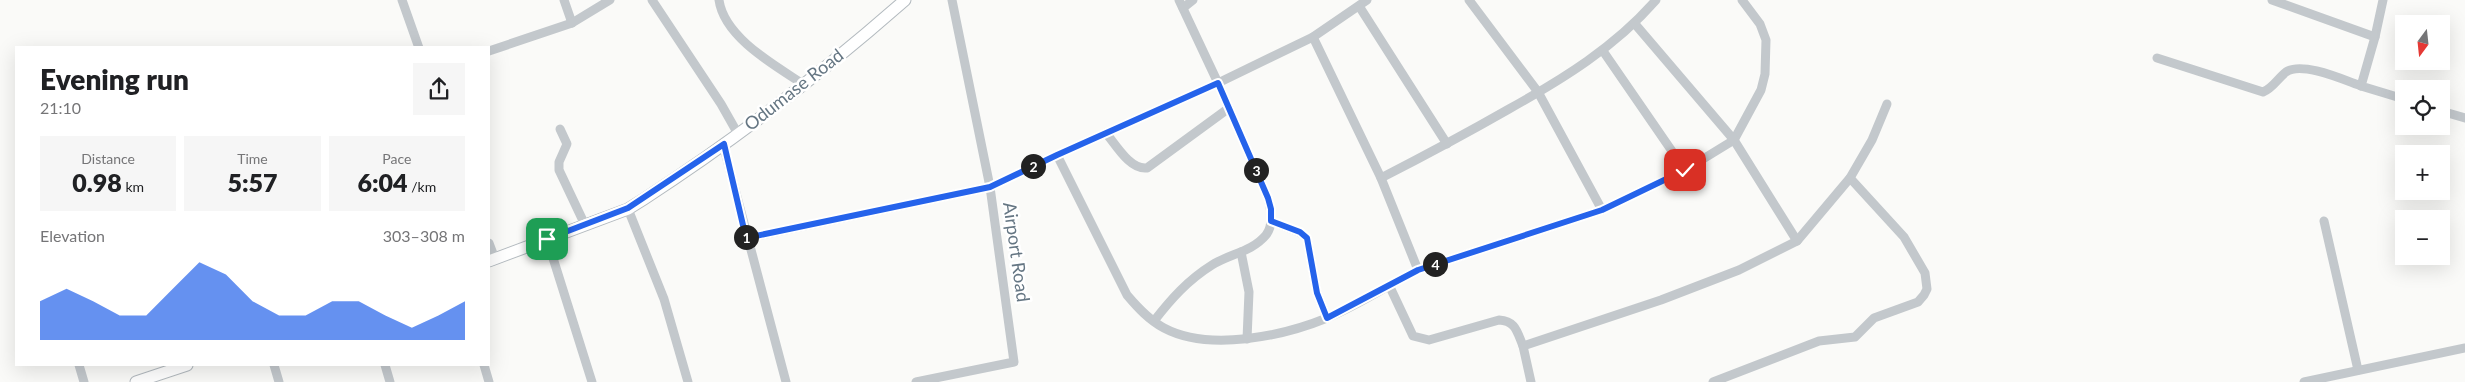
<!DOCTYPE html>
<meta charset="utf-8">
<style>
body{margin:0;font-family:Lato,sans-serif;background:#f6f6f6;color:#202124;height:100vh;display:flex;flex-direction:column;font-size:19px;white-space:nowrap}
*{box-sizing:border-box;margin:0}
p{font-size:16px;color:#757577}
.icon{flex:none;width:28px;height:28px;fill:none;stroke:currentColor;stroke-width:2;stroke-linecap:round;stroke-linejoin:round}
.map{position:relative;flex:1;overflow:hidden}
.side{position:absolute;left:15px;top:46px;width:475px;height:320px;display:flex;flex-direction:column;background:#fff;border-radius:0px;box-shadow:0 5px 20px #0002}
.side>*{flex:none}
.needle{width:32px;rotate:195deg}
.tools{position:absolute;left:2395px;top:15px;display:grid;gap:10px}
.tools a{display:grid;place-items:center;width:55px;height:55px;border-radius:0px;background:#fff;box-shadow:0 5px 20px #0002;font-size:25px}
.pin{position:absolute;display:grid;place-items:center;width:42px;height:42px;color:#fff;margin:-21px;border-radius:10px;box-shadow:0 2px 8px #0006}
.km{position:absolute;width:25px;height:25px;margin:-12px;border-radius:50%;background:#222;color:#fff;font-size:14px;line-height:25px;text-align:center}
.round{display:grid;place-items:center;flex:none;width:52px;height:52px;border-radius:0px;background:#f6f6f6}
.head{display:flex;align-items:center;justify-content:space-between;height:85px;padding:0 25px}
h1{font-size:28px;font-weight:800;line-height:38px}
.metrics{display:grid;grid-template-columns:repeat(3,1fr);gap:8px;height:85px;padding:5px 25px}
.metrics div{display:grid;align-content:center;border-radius:0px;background:#f6f6f6;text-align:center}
.metrics b{font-size:25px;font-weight:800}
.metrics small{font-size:14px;font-weight:400}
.metrics p{font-size:14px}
.chart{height:140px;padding:10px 25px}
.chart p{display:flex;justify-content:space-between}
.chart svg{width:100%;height:90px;margin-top:5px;fill:#2563eb;opacity:.7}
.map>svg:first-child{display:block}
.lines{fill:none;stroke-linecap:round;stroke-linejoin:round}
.secondary-casing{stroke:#b3babf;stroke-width:13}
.street{stroke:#c3c8cc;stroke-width:9}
.secondary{stroke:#fff;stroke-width:11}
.route-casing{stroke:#fff;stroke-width:10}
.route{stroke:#2563eb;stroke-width:6}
.labels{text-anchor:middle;stroke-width:5;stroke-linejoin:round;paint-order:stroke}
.street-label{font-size:18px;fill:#657683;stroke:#fff}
</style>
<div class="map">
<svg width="2465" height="382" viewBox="0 0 2465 382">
<rect width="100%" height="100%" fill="#fafaf8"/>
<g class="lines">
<g class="secondary-casing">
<g id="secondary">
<path d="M489 261 628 209 644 199C735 140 823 72 905 0"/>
<polyline points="136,382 187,365"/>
</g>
</g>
<g class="street">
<polyline points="402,0 419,48"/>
<polyline points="564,0 572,23"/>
<polyline points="652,0 721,104 738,134"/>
<path d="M719 0C724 37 774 65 803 84"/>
<polyline points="1179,0 1218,83 1313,37 1367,0"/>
<polyline points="1469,0 1538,92 1602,210"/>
<polyline points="2272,0 2375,37"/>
<polyline points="2383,0 2375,37 2361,86 2404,99"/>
<polyline points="1359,6 1447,144"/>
<polyline points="1183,8 1193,0"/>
<polyline points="489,51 572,23 610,0"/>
<polyline points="1603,51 1685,170"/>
<path d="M2157 58 2263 92C2273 88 2278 78 2286 72 2302 61 2344 80 2361 86"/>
<polyline points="2441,111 2465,118"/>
<polyline points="560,129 567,144 559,162 559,170 585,225"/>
<path d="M1106 133C1116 145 1130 170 1147 168L1229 108"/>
<polyline points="723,144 786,382"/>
<path d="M1057 155 1127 295C1138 308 1149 320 1164 328 1209 352 1283 336 1327 318 1359 305 1388 285 1418 270L1381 178 1313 37"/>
<path d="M1381 178C1424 156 1467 133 1509 109 1563 79 1615 47 1656 0"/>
<polyline points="628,209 664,299 688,382"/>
<polyline points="1271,221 1299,232 1307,238 1317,293 1327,318"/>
<polyline points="2324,221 2358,370"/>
<path d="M747 238 990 187 1057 155 1218 83 1268 198C1271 209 1274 225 1266 235 1252 252 1229 254 1212 265 1188 280 1171 299 1154 321"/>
<polyline points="547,239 592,382"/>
<polyline points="1797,241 1850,178 1872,140 1887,104"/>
<polyline points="489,243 495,259"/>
<polyline points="1241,252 1249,292 1247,339"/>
<polyline points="1418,270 1602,210 1685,170 1734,140 1761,90 1765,74 1766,40 1760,24 1742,0"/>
<path d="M1389 285 1413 336 1429 340 1499 320C1516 321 1517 332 1523 346L1661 300 1739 270 1797 241 1734 140 1635 24"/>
<polyline points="1523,346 1531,382"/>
<polyline points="79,365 84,382"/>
<polyline points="274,365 279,382"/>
<polyline points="385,365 390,382"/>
<polyline points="484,365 489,382"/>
<polyline points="916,382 1014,362 990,187 952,0"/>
<polyline points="1713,382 1819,341 1855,337 1874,318 1918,302 1924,295 1927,289 1925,273 1904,237 1850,178"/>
<polyline points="2304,382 2465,348"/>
</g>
<use href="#secondary" class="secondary"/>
</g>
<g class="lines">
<g class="route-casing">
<polyline id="route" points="547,239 628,208 724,144 746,238 990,187 1057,155 1218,83 1268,198 1271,209 1271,221 1300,232 1307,238 1317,293 1327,318 1418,270 1602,210 1685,170"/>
</g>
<use href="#route" class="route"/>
</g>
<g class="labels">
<g class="street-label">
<text transform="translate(794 90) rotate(-38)" y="6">Odumase Road</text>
<text transform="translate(1016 252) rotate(82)" y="6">Airport Road</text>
</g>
</g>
</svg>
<div class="tools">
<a><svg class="needle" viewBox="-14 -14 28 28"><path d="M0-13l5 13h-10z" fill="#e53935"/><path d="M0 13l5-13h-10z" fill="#757577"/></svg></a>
<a><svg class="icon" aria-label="locate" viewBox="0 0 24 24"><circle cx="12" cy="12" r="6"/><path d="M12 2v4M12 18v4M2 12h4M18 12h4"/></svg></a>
<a>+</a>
<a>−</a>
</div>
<div class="pin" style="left:547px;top:239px;background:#1e9e55"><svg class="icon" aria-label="arrive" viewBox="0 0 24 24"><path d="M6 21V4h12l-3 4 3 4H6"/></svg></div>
<div class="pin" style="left:1685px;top:170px;background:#d93025"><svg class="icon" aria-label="check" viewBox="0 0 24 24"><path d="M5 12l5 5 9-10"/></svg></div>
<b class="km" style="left:746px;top:237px">1</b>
<b class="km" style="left:1033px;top:166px">2</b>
<b class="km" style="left:1256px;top:170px">3</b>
<b class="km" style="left:1435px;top:264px">4</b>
<section class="side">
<div class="head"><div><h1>Evening run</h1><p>21:10</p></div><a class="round"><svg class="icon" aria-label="share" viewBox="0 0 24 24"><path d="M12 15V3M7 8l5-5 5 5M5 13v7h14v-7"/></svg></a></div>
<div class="metrics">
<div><p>Distance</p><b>0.98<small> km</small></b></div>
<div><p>Time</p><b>5:57</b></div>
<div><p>Pace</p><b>6:04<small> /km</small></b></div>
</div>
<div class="chart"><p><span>Elevation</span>303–308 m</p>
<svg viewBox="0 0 160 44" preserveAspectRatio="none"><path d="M0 44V25L10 19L20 25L30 32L40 32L50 19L60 6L70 12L80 25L90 32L100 32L110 25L120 25L130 32L140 38L150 32L160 25V44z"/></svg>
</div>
</section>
</div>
